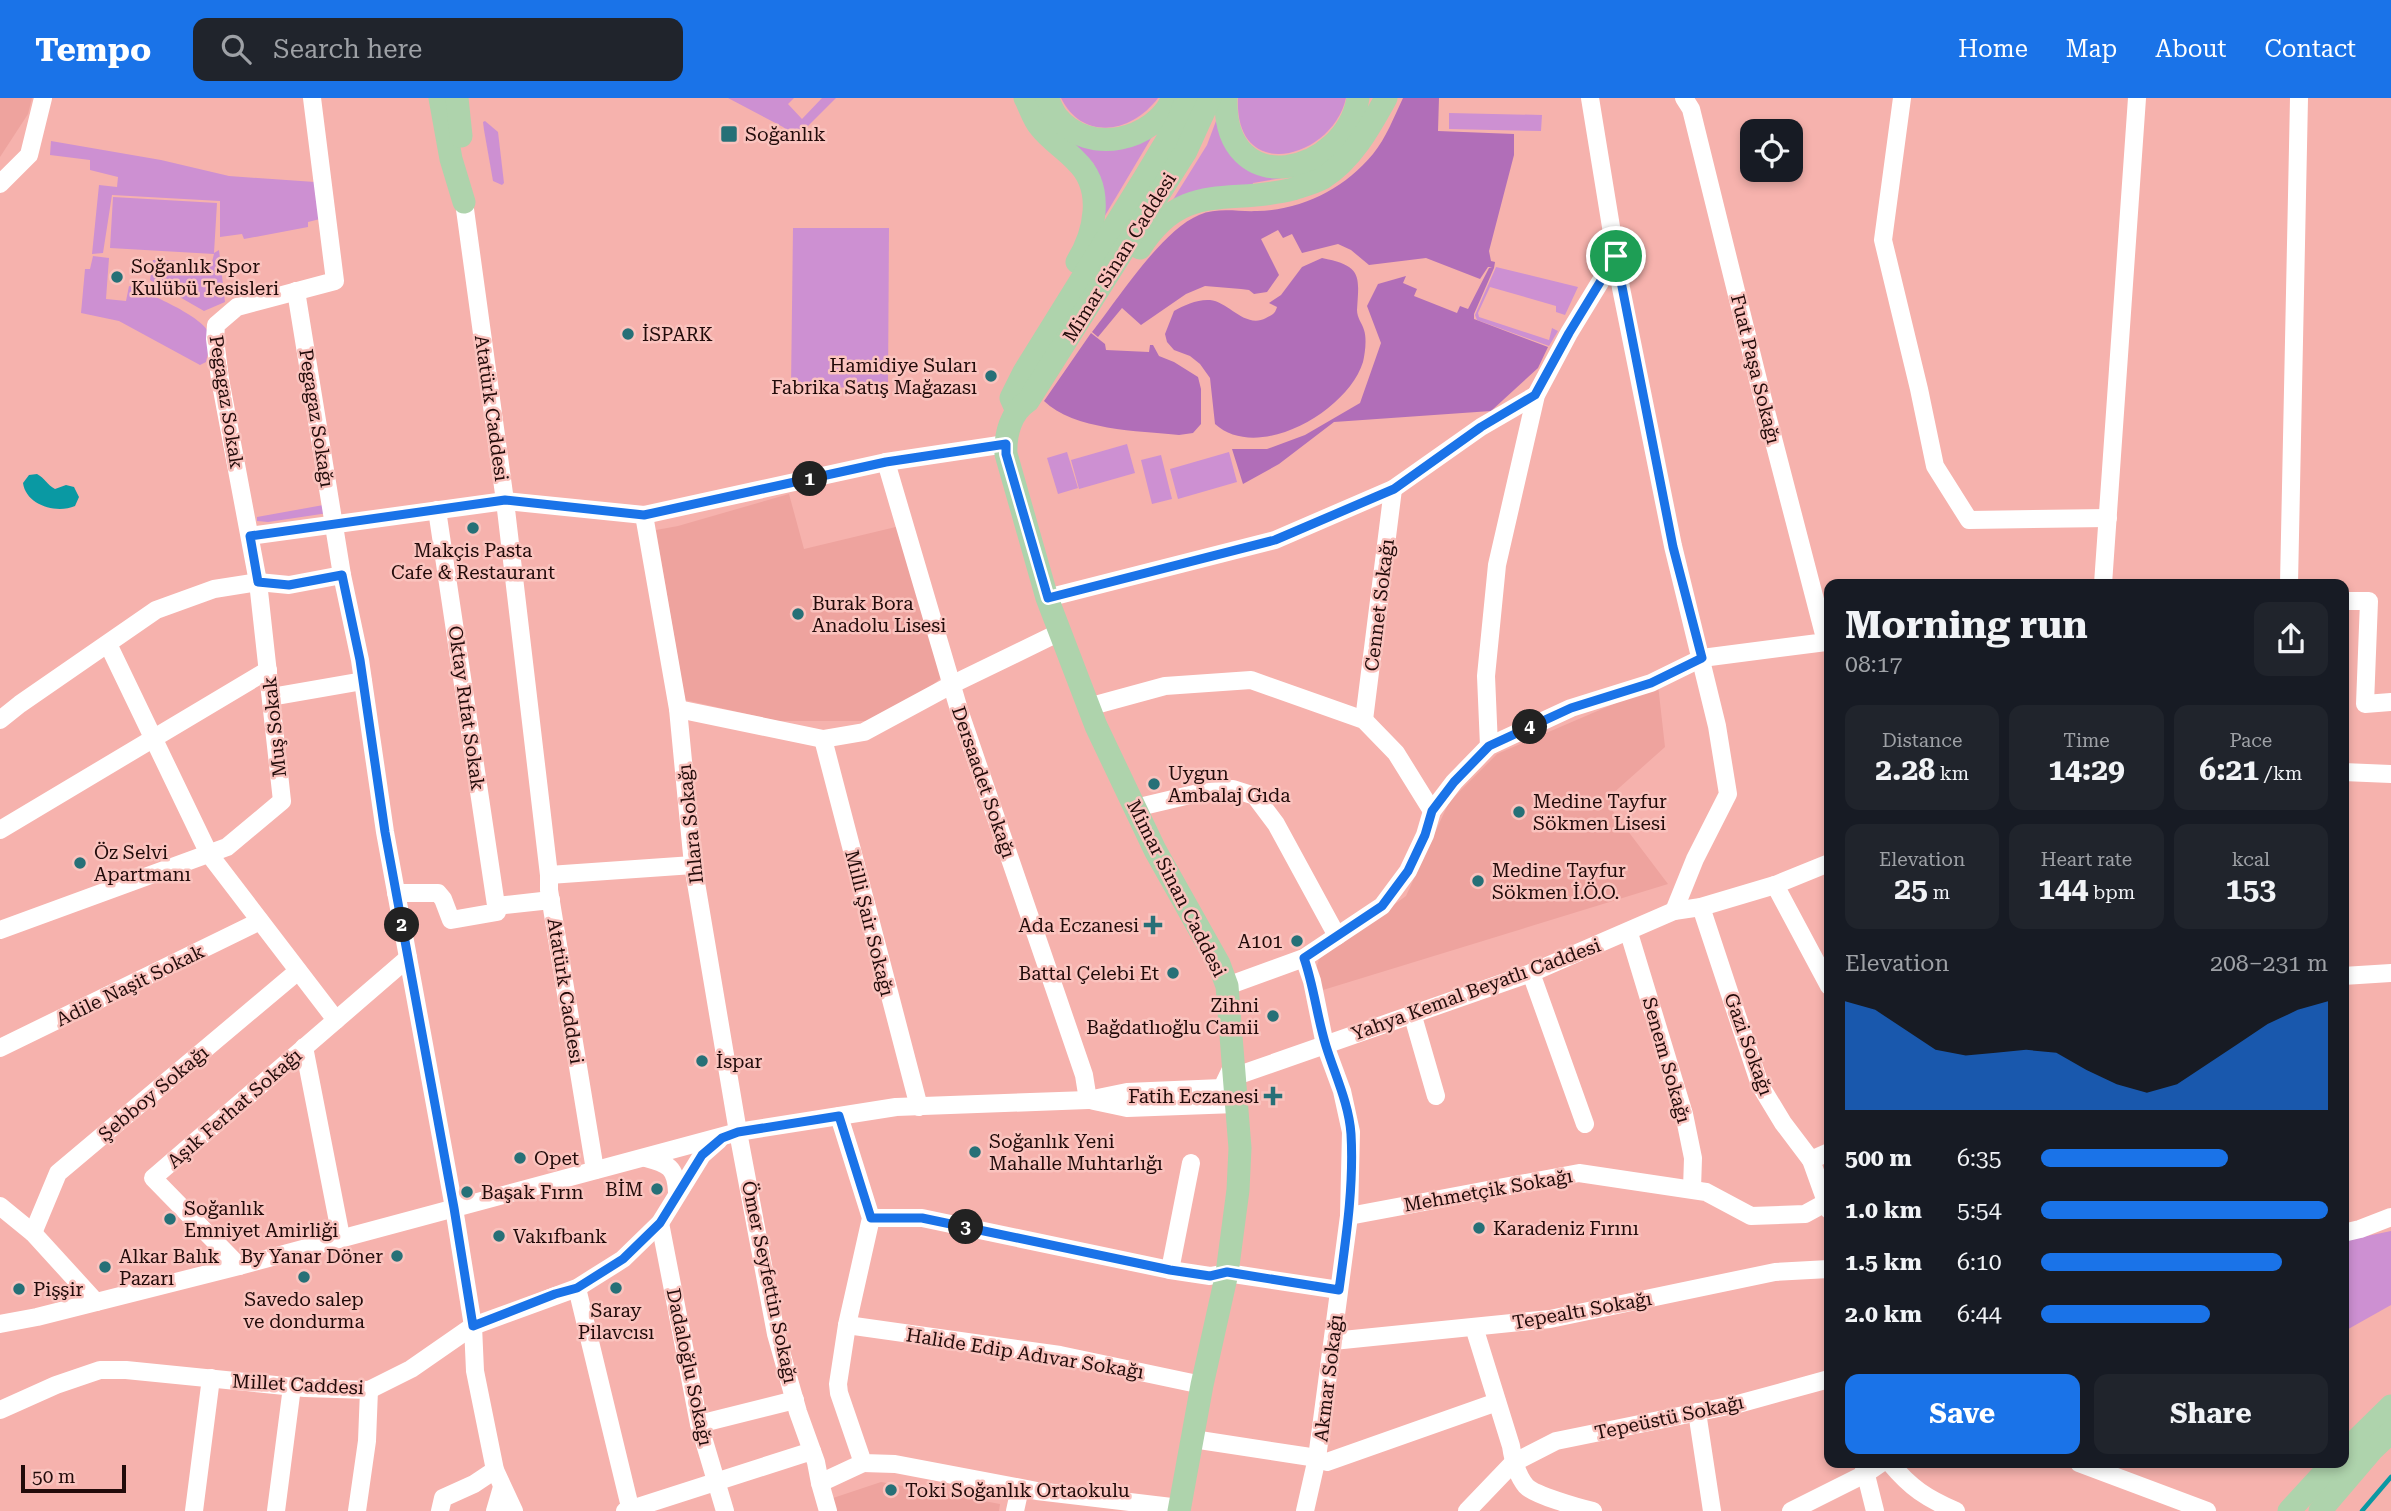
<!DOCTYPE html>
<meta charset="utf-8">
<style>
body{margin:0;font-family:"Roboto Serif",serif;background:#20242c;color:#f1f3f6;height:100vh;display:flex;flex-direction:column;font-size:26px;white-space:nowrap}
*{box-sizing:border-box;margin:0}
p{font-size:23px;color:#9ea1a6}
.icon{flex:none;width:38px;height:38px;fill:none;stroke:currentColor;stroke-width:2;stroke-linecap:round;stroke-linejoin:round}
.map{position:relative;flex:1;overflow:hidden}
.panel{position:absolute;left:1824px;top:481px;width:525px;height:889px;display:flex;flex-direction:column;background:#171b24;border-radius:14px;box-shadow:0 4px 10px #0003}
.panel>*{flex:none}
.buttons{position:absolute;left:1740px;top:21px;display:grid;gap:14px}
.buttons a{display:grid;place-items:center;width:63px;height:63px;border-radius:14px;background:#171b24;box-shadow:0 4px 10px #0003;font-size:35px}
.scale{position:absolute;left:21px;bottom:18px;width:105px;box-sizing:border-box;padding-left:7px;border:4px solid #220b0a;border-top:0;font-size:19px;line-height:24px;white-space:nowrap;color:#220b0a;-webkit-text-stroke:5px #fac3be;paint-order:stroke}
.pin{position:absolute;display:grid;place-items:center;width:60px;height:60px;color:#fff;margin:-30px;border:4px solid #fff;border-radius:50%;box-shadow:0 2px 7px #0007}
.km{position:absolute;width:35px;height:35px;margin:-18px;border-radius:50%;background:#222;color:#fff;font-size:19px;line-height:35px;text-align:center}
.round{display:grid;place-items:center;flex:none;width:74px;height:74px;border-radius:14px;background:#20242c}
.headline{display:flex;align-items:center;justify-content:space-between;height:119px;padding:0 21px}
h1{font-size:38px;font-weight:700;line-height:52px}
.stats{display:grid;grid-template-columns:repeat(3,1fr);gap:10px;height:119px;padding:7px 21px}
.stats div{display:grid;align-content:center;border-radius:14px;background:#20242c;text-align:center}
.stats b{font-size:30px;font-weight:700}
.stats small{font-size:19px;font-weight:400}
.stats p{font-size:19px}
.chart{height:196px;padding:14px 21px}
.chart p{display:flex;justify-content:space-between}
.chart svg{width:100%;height:126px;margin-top:7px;fill:#1a73e8;opacity:.7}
.cta{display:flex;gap:14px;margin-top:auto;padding:14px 21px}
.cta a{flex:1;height:80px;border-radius:14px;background:#1a73e8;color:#fff;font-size:28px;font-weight:700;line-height:80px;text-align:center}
.cta a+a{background:#20242c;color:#f1f3f6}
ul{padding:0 21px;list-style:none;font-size:23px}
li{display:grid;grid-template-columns:112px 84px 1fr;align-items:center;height:52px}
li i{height:18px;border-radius:9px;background:#1a73e8}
header{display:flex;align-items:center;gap:42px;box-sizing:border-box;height:98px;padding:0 35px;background:#1a73e8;color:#fff}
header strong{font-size:33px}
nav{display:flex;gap:38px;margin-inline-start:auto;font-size:24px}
.search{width:490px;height:63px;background:#20242c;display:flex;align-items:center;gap:18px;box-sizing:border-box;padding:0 24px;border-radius:14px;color:#9ea1a6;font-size:26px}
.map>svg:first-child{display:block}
.built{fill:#eea39e}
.green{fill:#cd90d2}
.forest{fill:#b16eb8}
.water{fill:#0a99a3}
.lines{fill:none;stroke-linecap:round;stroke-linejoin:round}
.stream{stroke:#0a99a3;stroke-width:4.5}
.minor{stroke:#fff;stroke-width:18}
.major{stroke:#aed3ac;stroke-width:23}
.route-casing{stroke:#fff;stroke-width:14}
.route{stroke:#1a73e8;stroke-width:9}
.poi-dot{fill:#267077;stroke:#fac3be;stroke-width:2.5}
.labels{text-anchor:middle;stroke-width:5;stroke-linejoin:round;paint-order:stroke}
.poi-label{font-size:19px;fill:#220b0a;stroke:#fac3be;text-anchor:start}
.street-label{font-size:19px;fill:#220b0a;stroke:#fac3be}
</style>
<header>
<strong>Tempo</strong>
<div class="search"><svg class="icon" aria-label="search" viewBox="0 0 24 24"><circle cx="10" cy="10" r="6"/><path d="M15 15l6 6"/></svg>Search here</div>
<nav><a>Home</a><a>Map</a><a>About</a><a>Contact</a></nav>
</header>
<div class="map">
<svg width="2391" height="1413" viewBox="0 0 2391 1413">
<rect width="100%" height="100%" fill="#f6b2ad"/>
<g class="built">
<polygon points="0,0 32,0 28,16 0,59"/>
<polygon points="789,396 804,451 904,427 941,580 918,599 868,623 778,623 685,602 656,432 678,428"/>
<polygon points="1658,587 1665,649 1610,698 1612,712 1668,786 1323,892 1316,871 1319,861 1406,798 1449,704 1497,656"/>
<polygon points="881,1384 1000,1406 999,1413 834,1413 830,1401"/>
</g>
<g class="green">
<polygon points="728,0 794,0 788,6 802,21 822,0 836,0 796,40 783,29"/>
<path d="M1061 0H1158C1132 35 1083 44 1061 0Z"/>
<path d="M1238 0H1346C1333 60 1234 88 1238 0Z"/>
<polygon points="1449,15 1542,17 1541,33 1449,31"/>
<polygon points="485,23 498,34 504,85 502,87 493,83 484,32 483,24"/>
<path d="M1216 23C1230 61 1238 76 1282 80L1253 85 1252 90 1169 108 1207 47Z"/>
<polygon points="1153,37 1103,121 1099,77 1093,65 1065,45"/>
<polygon points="51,43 161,62 229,78 315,84 320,121 308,124 308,129 244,141 242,136 220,139 220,103 112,97 103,155 92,156 99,87 117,89 118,79 90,72 90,62 50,57"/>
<polygon points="113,99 217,105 214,155 219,152 225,204 204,213 150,182 153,162 212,164 214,156 110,150"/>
<polygon points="793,130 889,130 888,290 791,289"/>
<path d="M93 158 109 160 106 201 126 203 129 188C146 194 205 219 209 236 211 244 208 256 206 264L200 267 119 223 81 215 85 171H90Z"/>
<polygon points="1496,169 1578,189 1565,217 1556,214 1556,208 1490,189 1478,215 1479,219 1549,242 1552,230 1558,233 1549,248 1477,222 1475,217"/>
<polygon points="1127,346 1135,375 1079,391 1071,362"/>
<polygon points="1067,354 1078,390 1058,396 1047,360"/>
<polygon points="1229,354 1237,384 1178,401 1170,371"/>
<polygon points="1161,357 1172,401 1152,406 1141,362"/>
<polygon points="329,406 328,415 268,424 257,423 257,419"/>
<polygon points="2391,1133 2391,1207 2343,1234 2343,1143"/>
</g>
<g class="forest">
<path d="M1403 0H1439L1438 33 1514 36V57L1489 153 1491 163 1495 164 1494 170 1474 216V221L1548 249 1538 270 1491 313 1334 324 1279 366 1243 386 1232 351H1267L1305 337 1360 305 1381 245 1367 208 1378 186 1406 178 1403 185 1417 191 1414 198 1457 215 1460 208 1468 211 1489 170 1492 169H1488L1480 181 1426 160 1369 167 1351 152 1338 146 1302 155 1292 136 1283 140 1278 132 1261 141 1279 177 1267 194 1254 196 1249 192 1241 191 1205 188 1186 196 1141 227 1122 210 1098 239 1092 234C1118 201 1161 133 1199 117 1218 109 1238 114 1257 113 1302 112 1344 91 1373 56 1386 40 1394 19 1403 0Z"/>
<path d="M1322 160C1363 168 1359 178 1357 212 1357 220 1362 225 1364 232 1367 241 1365 255 1363 264 1348 313 1258 365 1215 326L1210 280 1200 266 1190 258 1174 252 1167 244 1165 236 1174 213C1184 207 1198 201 1210 202 1229 204 1245 231 1266 220 1272 217 1275 216 1277 209L1269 205 1281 197 1302 169Z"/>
<path d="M1091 235 1105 246 1106 252 1149 254 1150 247H1153L1159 258 1174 264 1198 279 1201 291V326L1193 335 1179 337C1139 333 1073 332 1044 303Z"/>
</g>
<path class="water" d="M37 376C45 380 47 387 55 391L66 387 74 389 79 399 75 408C56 416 26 407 23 385L29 377Z"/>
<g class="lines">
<polyline class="stream" points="2362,1413 2391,1379"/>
<g class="minor">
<polyline points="1590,0 1621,190 1673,448 1717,628 1728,696 1695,761 1674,813"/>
<polyline points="1902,0 1883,142 1919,291 1935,368 1969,422 2108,420"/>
<polyline points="0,86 29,57 43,0"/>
<polyline points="464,104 505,403 549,777 549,792 595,1072"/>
<polyline points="296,193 342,477 360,562 385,734 454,1110 473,1228 475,1273 495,1372 514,1413"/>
<polyline points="886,364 960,615 1084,977 1088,1002"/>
<polyline points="644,417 678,611 693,767 738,1034 776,1236 798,1314 816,1364 820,1385 828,1413"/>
<polyline points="250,438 505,403 644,417 886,364 1006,346"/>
<polyline points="2103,486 2137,0"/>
<polyline points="2289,486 2299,0"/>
<polyline points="1047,500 1275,442 1393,391 1481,329 1536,297"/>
<polyline points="2343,503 2369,503 2365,606 2391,604"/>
<polyline points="108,546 209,756 336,922"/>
<polyline points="271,599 363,583"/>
<polyline points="1088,609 1165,588 1251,582 1364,622 1396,655 1432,713"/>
<polyline points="678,611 823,641 864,634 951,587 1060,534"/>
<polyline points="0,622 20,606 156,512 214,491 258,484 289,487 342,477"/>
<polyline points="1364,622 1393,391"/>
<polyline points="823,641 919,1009"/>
<polyline points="1489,648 1486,578 1497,467 1536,297 1569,235 1616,158"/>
<polyline points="2343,674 2391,676"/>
<polyline points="1135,710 1194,696 1233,691 1255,698 1276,726 1337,838"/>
<polyline points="0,732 268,572"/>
<polyline points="549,777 693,767"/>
<polyline points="1775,787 1829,888"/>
<polyline points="396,795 438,795 443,801 451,822 497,814 437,412"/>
<polyline points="496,808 551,802"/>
<polyline points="1701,809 1760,987 1783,1025 1811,1062 1829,1112"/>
<polyline points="0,832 227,749 282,703 258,484 220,281 215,241 216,227 237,209 335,183 312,0"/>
<polyline points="1629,835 1684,1016 1693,1060 1692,1091"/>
<polyline points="1304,860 1312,883 1325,947 1342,993 1351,1034 1349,1118 1317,1360 1305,1413"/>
<polyline points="1531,875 1585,1026"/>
<polyline points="2343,878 2391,875"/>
<polyline points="1227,888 1304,860 1382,808 1408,773 1425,737 1432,713 1454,684 1489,648 1571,610 1651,585 1702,560 1826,544 1761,294 1691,11 1684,0"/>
<polyline points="1412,915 1436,998"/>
<polyline points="304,949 341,1139"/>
<polyline points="0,950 260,823"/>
<polyline points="1236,978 1531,875 1674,813 1701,809 1775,787 1829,765"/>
<polyline points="1094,1003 1127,1010 1236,1006"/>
<polyline points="839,1018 871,1120 847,1227 838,1286 839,1295 863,1365 895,1366 1037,1393 1180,1410"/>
<path d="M646 1060C668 1066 676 1069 677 1094"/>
<polyline points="1811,1062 1829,1054"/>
<polyline points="0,1108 33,1135 96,1204"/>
<polyline points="1349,1118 1579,1075 1706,1094 1751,1118 1805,1116 1827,1104"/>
<polyline points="871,1120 922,1120 1170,1172 1210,1178 1227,1175 1339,1192"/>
<polyline points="660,1125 699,1326 725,1413"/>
<polyline points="33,1135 58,1075 298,873"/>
<polyline points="2343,1135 2360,1131 2391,1119"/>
<polyline points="239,1168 153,1080 408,860"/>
<polyline points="1170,1172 1191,1065"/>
<polyline points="577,1190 631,1413"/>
<polyline points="0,1226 37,1219 239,1168 738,1034 896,1009 1088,1002 1127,994 1222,990 1233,967"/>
<polyline points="847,1227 1060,1257 1202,1287"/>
<path d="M1474 1229 1511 1348C1513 1362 1517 1377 1526 1388 1534 1397 1580 1410 1593 1413"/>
<polyline points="1333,1243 1550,1221 1775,1174 1829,1171"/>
<polyline points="0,1312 56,1287 100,1272 126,1272 305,1290 369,1292 411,1271 473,1228 577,1190 623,1161 660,1125 702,1057 719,1042"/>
<polyline points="1697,1314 1712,1413"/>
<polyline points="699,1326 795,1302"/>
<polyline points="1193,1341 1317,1360 1327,1364 1497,1304"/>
<polyline points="1863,1365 1875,1413"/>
<path d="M1890 1365C1911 1390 1926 1400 1956 1413"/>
<polyline points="2079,1365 2207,1413"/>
<polyline points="820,1385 863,1365"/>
<polyline points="194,1413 211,1280"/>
<polyline points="276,1413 292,1289"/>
<polyline points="357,1413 367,1343 369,1292"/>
<polyline points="440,1413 443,1400 474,1386 495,1372"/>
<polyline points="495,1413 502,1389"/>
<polyline points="625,1413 812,1353"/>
<polyline points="1015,1413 1020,1390"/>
<polyline points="1467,1413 1513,1365 1556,1343 1738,1306 1829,1281"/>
<polyline points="1791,1413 1865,1376 1881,1365"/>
</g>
<g class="major">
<polyline points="440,0 451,61 464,104"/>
<polyline points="457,0 461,38"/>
<path d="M1025 0C1030 9 1033 21 1040 29 1050 42 1065 51 1076 63 1105 90 1095 135 1077 164"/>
<path d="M1047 0C1050 6 1053 14 1057 19 1089 58 1154 43 1173 0"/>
<path d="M1226 0C1223 106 1346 77 1358 0"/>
<path d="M1140 150C1184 81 1229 108 1293 91 1302 88 1314 85 1323 80 1352 62 1370 29 1386 0"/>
<polyline points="1016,311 1011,300 1024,274 1145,79 1178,24 1187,0"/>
<polyline points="2343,1355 2391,1308"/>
<path d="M1179 1413 1202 1287 1227 1175 1238 1092 1240 1050 1227 888 1219 866 1155 752 1096 628 1047 500 1006 356C1005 336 1011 314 1028 303L1186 53 1210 0"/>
<polyline points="2289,1413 2333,1365"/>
<polyline points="2320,1413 2372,1352 2391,1334"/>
</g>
</g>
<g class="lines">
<g class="route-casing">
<path id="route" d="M1616 158 1673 449 1702 560 1651 585 1571 610 1489 648 1454 684 1432 713 1425 737 1408 773 1382 808 1304 860C1314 889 1317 919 1326 948 1335 977 1349 1006 1351 1036 1354 1088 1346 1140 1339 1192L1227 1174 1210 1178 1170 1172 922 1120H871L839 1018 738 1034 722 1040 702 1057 660 1125 623 1161 577 1190 555 1196 473 1228 454 1110 385 734 360 562 342 477 289 487 258 484 250 438 505 402 644 417 886 364 1006 346V356L1048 500 1275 442 1394 391 1481 329 1535 297 1569 235Z"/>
</g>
<use href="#route" class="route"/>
</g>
<g class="poi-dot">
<rect x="720" y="27" width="18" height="18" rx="3.5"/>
<circle cx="117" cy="179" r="7"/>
<circle cx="628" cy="236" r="7"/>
<circle cx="991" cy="278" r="7"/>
<circle cx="473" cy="430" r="7"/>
<circle cx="798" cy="516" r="7"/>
<circle cx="1154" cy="686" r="7"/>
<circle cx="1519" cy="714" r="7"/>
<circle cx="80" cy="765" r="7"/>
<circle cx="1478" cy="783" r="7"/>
<path d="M1149.5 816.5h7v7h7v7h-7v7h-7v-7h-7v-7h7z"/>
<circle cx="1297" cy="843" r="7"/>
<circle cx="1173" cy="875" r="7"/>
<circle cx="1273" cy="918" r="7"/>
<circle cx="702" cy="963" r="7"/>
<path d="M1269.5 987.5h7v7h7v7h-7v7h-7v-7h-7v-7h7z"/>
<circle cx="975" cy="1054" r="7"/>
<circle cx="520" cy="1060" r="7"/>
<circle cx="657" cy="1091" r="7"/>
<circle cx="467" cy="1094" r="7"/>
<circle cx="170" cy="1121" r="7"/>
<circle cx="1479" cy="1130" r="7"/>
<circle cx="499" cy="1138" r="7"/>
<circle cx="397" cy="1158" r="7"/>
<circle cx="105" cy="1169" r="7"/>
<circle cx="304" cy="1179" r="7"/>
<circle cx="616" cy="1190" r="7"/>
<circle cx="19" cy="1191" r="7"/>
<circle cx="891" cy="1392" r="7"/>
</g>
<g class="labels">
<g class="poi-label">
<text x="745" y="43">Soğanlık</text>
<text x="131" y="175">Soğanlık Spor<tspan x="131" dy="22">Kulübü Tesisleri</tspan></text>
<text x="642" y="243">İSPARK</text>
<text x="977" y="274" text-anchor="end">Hamidiye Suları<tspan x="977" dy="22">Fabrika Satış Mağazası</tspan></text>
<text x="473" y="459" text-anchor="middle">Makçis Pasta<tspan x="473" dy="22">Cafe &amp; Restaurant</tspan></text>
<text x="812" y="512">Burak Bora<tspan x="812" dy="22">Anadolu Lisesi</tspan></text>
<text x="1168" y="682">Uygun<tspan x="1168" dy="22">Ambalaj Gıda</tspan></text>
<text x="1533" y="710">Medine Tayfur<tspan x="1533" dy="22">Sökmen Lisesi</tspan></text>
<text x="94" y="761">Öz Selvi<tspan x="94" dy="22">Apartmanı</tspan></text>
<text x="1492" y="779">Medine Tayfur<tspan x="1492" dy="22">Sökmen İ.Ö.O.</tspan></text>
<text x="1139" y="834" text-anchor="end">Ada Eczanesi</text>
<text x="1283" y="850" text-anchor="end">A101</text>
<text x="1159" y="882" text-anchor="end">Battal Çelebi Et</text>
<text x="1259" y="914" text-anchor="end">Zihni<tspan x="1259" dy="22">Bağdatlıoğlu Camii</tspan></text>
<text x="716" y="970">İspar</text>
<text x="1259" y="1005" text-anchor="end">Fatih Eczanesi</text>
<text x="989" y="1050">Soğanlık Yeni<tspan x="989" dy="22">Mahalle Muhtarlığı</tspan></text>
<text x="534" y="1067">Opet</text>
<text x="643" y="1098" text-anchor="end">BİM</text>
<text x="481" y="1101">Başak Fırın</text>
<text x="184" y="1117">Soğanlık<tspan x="184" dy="22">Emniyet Amirliği</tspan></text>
<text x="1493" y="1137">Karadeniz Fırını</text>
<text x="513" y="1145">Vakıfbank</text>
<text x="119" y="1165">Alkar Balık<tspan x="119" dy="22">Pazarı</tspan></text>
<text x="383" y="1165" text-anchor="end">By Yanar Döner</text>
<text x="33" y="1198">Pişşir</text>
<text x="304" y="1208" text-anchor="middle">Savedo salep<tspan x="304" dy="22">ve dondurma</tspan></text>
<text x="616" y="1219" text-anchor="middle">Saray<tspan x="616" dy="22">Pilavcısı</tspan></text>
<text x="905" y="1399">Toki Soğanlık Ortaokulu</text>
</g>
<g class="street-label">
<text transform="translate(1119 159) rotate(-58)" y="7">Mimar Sinan Caddesi</text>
<text transform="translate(1756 271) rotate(76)" y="7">Fuat Paşa Sokağı</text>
<text transform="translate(227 304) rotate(81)" y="7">Pegagaz Sokak</text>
<text transform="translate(492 310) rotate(82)" y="7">Atatürk Caddesi</text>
<text transform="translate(317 320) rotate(81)" y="7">Pegagaz Sokağı</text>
<text transform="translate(1379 507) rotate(-83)" y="7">Cennet Sokağı</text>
<text transform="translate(467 610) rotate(82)" y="7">Oktay Rıfat Sokak</text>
<text transform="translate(274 629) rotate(-96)" y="7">Muş Sokak</text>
<text transform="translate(984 684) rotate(71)" y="7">Dersaadet Sokağı</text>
<text transform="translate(690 726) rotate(-96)" y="7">Ihlara Sokağı</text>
<text transform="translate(1177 790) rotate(63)" y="7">Mimar Sinan Caddesi</text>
<text transform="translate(870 825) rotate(76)" y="7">Milli Şair Sokağı</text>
<text transform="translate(130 887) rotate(-26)" y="7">Adile Naşit Sokak</text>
<text transform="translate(1476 891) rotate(-20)" y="7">Yahya Kemal Beyatlı Caddesi</text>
<text transform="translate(566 893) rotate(81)" y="7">Atatürk Caddesi</text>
<text transform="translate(1749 946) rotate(70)" y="7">Gazi Sokağı</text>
<text transform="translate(1667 962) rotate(74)" y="7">Senem Sokağı</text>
<text transform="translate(153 995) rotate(-40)" y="7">Şebboy Sokağı</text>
<text transform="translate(234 1010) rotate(-41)" y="7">Aşık Ferhat Sokağı</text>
<text transform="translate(1488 1092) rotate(-10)" y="7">Mehmetçik Sokağı</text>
<text transform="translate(770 1184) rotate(78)" y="7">Ömer Seyfettin Sokağı</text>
<text transform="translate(1582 1212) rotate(-10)" y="7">Tepealtı Sokağı</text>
<text transform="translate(1025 1255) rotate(9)" y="7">Halide Edip Adıvar Sokağı</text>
<text transform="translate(690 1269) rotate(78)" y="7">Dadaloğlu Sokağı</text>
<text transform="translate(1328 1280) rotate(-83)" y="7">Akmar Sokağı</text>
<text transform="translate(298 1286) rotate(3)" y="7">Millet Caddesi</text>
<text transform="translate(1669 1319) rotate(-12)" y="7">Tepeüstü Sokağı</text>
</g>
</g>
</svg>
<div class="buttons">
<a><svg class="icon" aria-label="locate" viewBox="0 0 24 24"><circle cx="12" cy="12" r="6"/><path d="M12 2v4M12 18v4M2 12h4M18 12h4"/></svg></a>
</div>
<div class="scale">50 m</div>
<div class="pin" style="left:1616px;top:158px;background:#1e9e55"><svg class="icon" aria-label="arrive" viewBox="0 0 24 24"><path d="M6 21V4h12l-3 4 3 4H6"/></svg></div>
<b class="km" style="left:810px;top:381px">1</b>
<b class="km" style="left:402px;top:827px">2</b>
<b class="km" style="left:966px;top:1129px">3</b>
<b class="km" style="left:1530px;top:629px">4</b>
<section class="panel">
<div class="headline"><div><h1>Morning run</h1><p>08:17</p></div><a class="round"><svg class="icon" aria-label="share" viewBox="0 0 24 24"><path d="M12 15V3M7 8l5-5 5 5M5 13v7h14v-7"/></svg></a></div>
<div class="stats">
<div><p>Distance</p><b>2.28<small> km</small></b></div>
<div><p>Time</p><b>14:29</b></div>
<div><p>Pace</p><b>6:21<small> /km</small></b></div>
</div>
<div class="stats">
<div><p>Elevation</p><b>25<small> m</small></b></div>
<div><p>Heart rate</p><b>144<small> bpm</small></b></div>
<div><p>kcal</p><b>153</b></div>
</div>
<div class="chart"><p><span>Elevation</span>208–231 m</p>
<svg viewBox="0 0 160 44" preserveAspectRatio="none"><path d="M0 44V6L10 9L20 16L30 23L40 25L50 24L60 23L70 24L80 30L90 35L100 38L110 35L120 28L130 21L140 14L150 9L160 6V44z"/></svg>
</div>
<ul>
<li><b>500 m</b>6:35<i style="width:65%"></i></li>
<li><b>1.0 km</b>5:54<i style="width:100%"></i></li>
<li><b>1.5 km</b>6:10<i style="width:84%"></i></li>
<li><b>2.0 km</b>6:44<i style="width:59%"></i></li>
</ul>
<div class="cta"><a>Save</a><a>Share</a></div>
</section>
</div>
